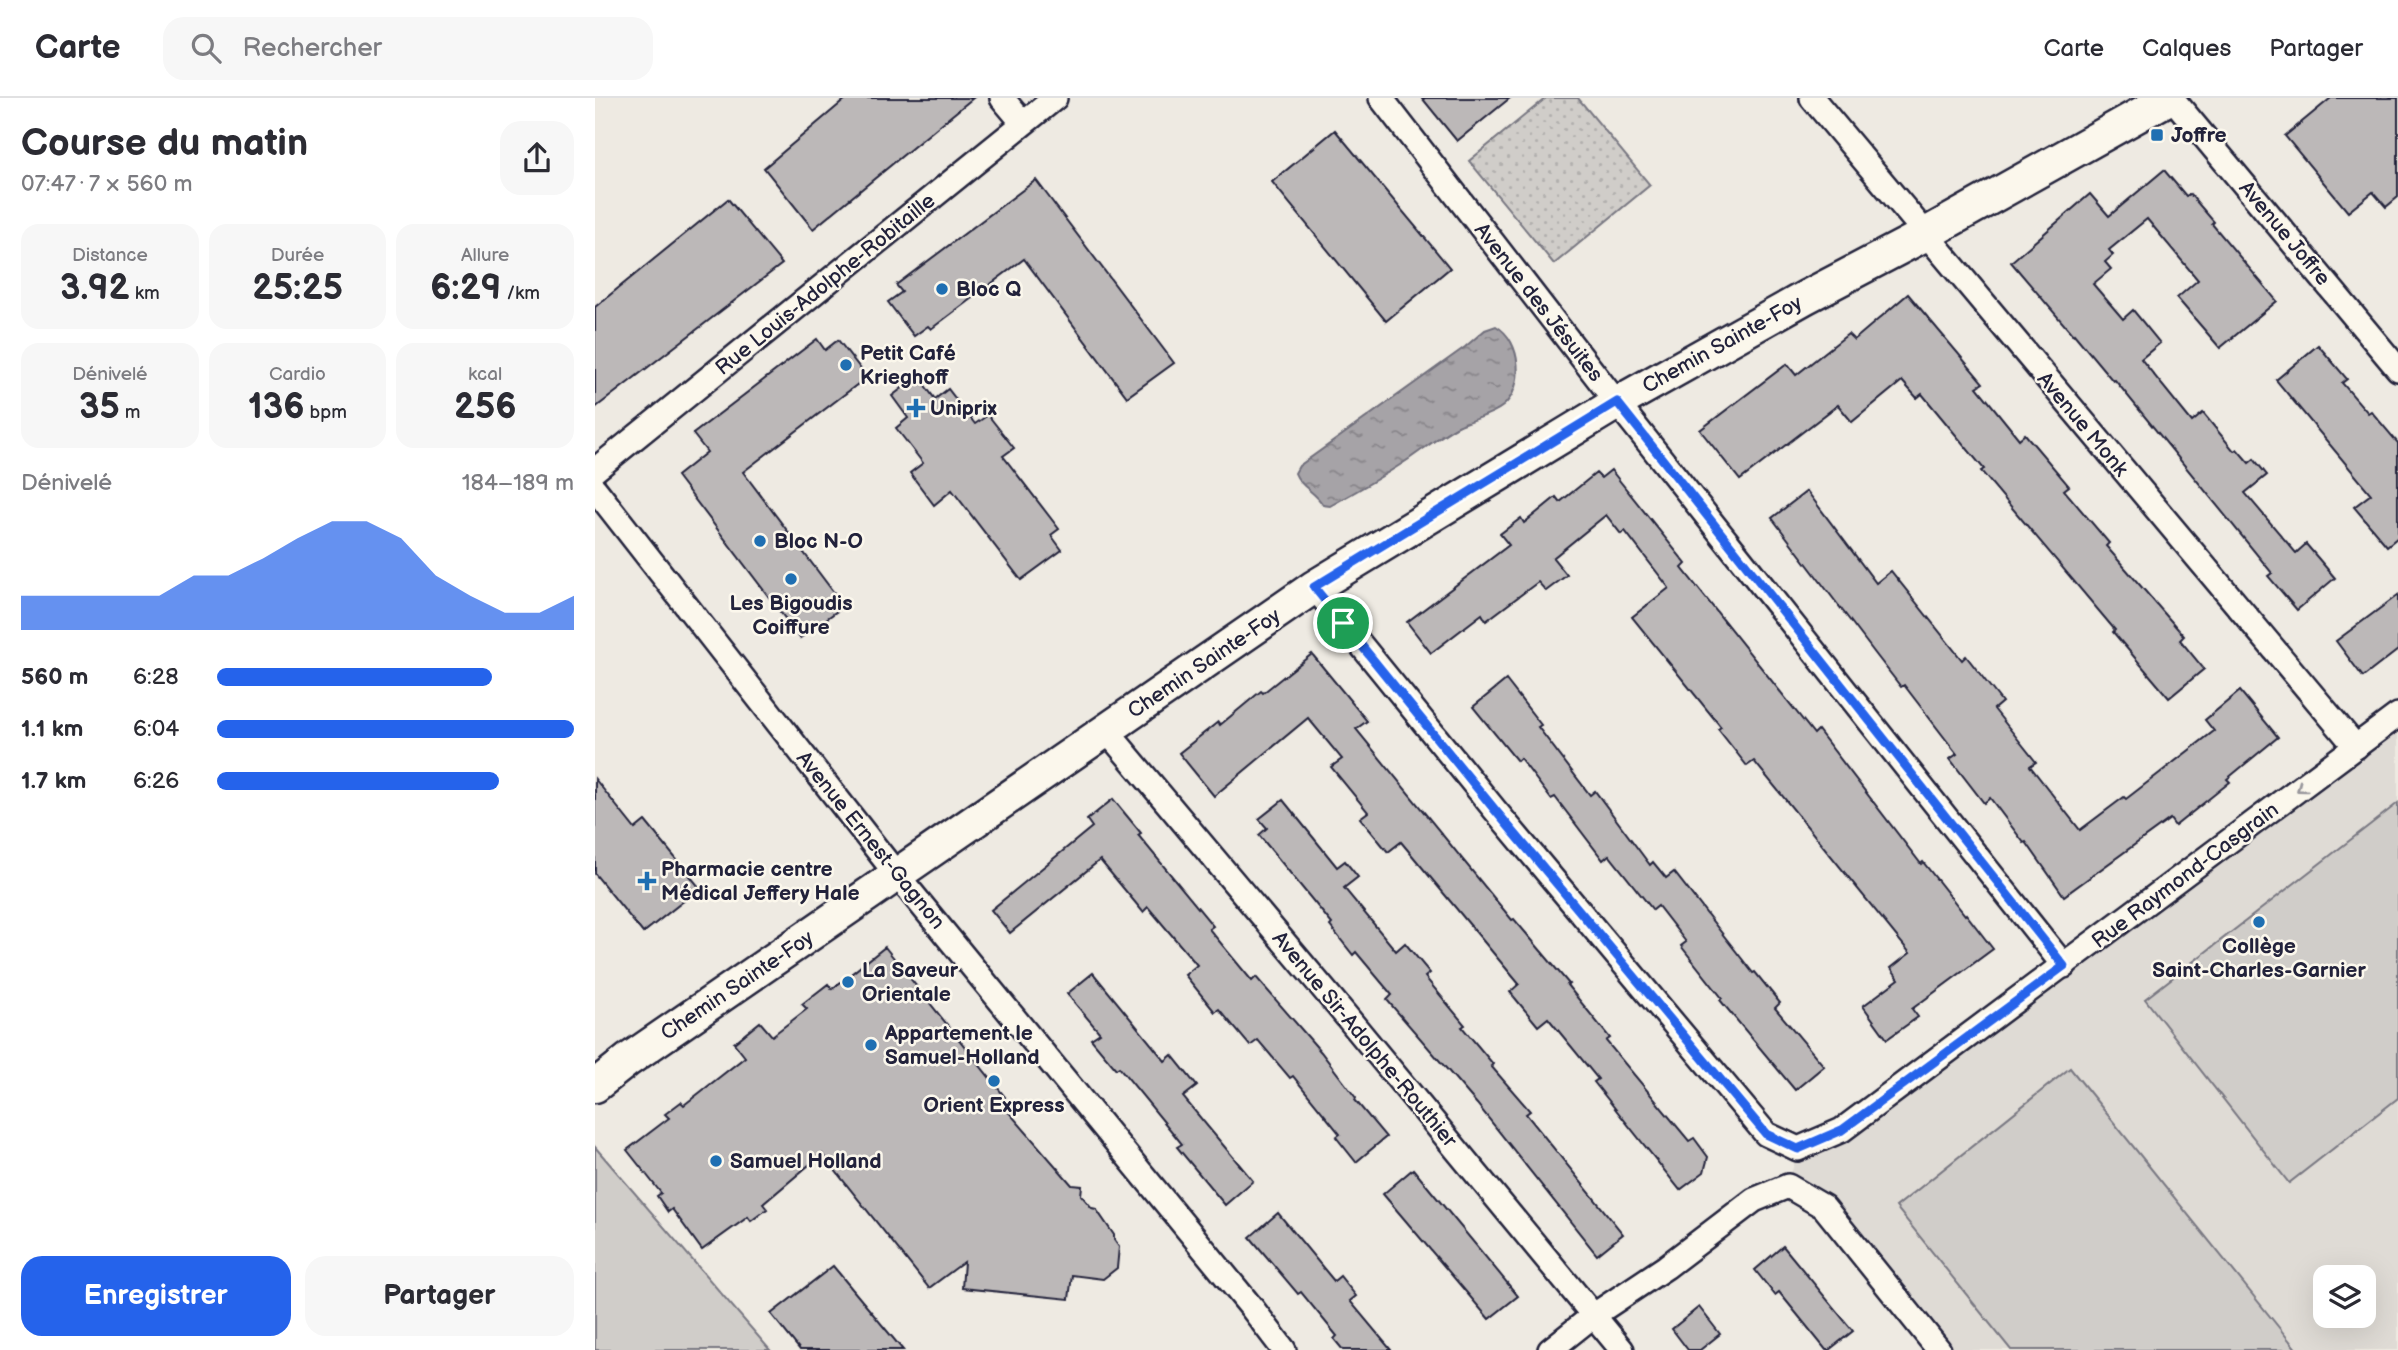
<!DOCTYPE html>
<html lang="fr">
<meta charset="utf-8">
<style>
body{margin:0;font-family:"Balsamiq Sans",sans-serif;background:#f7f7f7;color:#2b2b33;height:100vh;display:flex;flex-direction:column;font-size:26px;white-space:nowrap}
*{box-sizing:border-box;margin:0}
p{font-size:23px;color:#7c7c81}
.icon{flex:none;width:38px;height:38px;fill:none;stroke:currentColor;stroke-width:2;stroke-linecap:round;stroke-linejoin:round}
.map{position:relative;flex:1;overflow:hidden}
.panel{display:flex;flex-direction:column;background:#fff;width:595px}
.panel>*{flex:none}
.controls{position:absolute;left:1718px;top:1167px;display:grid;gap:14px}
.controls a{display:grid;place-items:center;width:63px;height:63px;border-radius:14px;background:#fff;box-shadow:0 7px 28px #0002;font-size:35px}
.pin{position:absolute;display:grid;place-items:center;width:60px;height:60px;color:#fff;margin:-30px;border:4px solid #fff;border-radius:50%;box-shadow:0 2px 7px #0007}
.round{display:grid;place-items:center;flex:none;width:74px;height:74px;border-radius:21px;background:#f7f7f7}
.head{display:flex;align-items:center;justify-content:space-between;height:119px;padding:0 21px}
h1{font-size:38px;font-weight:700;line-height:52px}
.metrics{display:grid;grid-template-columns:repeat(3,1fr);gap:10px;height:119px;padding:7px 21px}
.metrics div{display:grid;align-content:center;border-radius:18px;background:#f7f7f7;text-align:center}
.metrics b{font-size:35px;font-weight:700}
.metrics small{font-size:19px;font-weight:400}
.metrics p{font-size:19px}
.chart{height:196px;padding:14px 21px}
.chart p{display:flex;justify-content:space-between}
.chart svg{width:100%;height:126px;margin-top:7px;fill:#2563eb;opacity:.7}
.cta{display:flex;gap:14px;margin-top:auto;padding:14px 21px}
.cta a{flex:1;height:80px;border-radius:21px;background:#2563eb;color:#fff;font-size:28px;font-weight:700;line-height:80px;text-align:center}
.cta a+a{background:#f7f7f7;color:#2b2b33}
ul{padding:0 21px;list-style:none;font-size:23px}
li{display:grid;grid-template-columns:112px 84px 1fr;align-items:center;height:52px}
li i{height:18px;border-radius:9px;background:#2563eb}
header{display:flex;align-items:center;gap:42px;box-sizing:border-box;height:98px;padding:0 35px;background:#fff;border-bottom:2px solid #e1e1e2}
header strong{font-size:33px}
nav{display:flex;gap:38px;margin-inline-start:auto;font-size:24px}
.search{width:490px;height:63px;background:#f7f7f7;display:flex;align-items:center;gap:18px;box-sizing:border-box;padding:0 24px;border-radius:21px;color:#7c7c81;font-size:26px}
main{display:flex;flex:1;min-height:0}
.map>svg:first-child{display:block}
.built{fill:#dfdbd5;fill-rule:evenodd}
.grass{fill:url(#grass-dots);stroke:#797882;stroke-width:2}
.park{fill:#d0cdc9;stroke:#797882;stroke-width:2}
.water{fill:url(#water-ripples);stroke:#716f7c;stroke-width:2}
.building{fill:#bcb8b8;stroke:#22223b;stroke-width:2}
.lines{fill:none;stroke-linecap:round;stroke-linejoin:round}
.street-casing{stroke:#22223b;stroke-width:28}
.secondary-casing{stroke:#22223b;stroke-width:37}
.street{stroke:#fbf7ec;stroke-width:23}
.secondary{stroke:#fbf7ec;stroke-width:32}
.oneway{stroke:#99979c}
.route-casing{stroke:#fff;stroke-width:14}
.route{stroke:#2563eb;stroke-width:9}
.poi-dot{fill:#1f6fb2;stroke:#fbf7ec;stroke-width:2.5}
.labels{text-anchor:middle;stroke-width:5;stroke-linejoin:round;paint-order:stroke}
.poi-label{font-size:21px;font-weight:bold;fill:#22223b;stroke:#fbf7ec;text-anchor:start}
.street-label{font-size:21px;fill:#22223b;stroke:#fbf7ec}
</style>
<header>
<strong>Carte</strong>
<div class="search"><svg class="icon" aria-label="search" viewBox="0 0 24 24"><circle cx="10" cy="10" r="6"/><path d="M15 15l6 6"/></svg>Rechercher</div>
<nav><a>Carte</a><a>Calques</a><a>Partager</a></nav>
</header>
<main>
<section class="panel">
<div class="head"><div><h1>Course du matin</h1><p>07:47 · 7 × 560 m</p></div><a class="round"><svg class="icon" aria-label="share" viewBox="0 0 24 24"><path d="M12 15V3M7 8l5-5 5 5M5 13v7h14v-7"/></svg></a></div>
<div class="metrics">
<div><p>Distance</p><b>3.92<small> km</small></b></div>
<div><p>Durée</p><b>25:25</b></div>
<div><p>Allure</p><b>6:29<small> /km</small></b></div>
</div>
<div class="metrics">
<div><p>Dénivelé</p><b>35<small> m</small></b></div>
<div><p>Cardio</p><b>136<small> bpm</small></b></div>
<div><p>kcal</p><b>256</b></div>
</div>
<div class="chart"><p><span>Dénivelé</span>184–189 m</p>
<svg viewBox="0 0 160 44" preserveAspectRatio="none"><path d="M0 44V32L10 32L20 32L30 32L40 32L50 25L60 25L70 19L80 12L90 6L100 6L110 12L120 25L130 32L140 38L150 38L160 32V44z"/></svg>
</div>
<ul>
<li><b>560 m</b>6:28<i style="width:77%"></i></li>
<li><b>1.1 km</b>6:04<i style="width:100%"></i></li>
<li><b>1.7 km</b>6:26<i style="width:79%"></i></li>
</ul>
<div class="cta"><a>Enregistrer</a><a>Partager</a></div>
</section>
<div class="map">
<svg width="1803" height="1252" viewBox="0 0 1803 1252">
<defs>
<pattern id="grass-dots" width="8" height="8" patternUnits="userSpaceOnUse" patternTransform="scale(1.75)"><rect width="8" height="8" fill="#d0cdc9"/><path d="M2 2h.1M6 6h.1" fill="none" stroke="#b2b0ae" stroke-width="1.8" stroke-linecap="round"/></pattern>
<pattern id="water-ripples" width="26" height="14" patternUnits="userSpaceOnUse" patternTransform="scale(1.75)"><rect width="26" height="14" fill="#a6a3a7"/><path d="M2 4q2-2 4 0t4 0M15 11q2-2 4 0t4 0" fill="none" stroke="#878489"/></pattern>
</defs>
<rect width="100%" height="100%" fill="#eeeae2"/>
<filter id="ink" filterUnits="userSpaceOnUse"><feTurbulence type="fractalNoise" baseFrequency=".0143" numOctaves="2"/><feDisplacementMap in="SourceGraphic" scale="14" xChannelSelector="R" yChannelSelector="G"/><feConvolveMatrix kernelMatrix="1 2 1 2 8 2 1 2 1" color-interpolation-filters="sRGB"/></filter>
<g filter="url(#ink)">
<path class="built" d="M1803 615V1252H1344L1229 1109 1193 1088 1203 1051ZM1731 1180H1769V1218H1731Z"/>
<polygon class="grass" points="951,0 983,0 1055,87 959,166 874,63"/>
<g class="park">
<polygon points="1803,705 1803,1000 1694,1085 1550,901"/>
<polygon points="1475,970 1702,1252 1416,1252 1301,1109"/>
<polygon points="0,1049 175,1252 0,1252"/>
</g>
<path class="water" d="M901 228C927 243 930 289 908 308 896 318 877 321 863 328 846 337 830 350 814 361 789 378 762 393 735 408L728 407C721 394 705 389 700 375L704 368 870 249 890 232Z"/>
<g class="building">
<polygon points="252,0 378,0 218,131 169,70"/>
<polygon points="827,0 915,0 862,43"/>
<polygon points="1736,0 1803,0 1803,99 1791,109 1778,94 1753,114 1690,38"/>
<polygon points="740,32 855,170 791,223 677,84"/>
<polygon points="1569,72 1591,98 1595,96 1619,124 1617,126 1682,203 1625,250 1582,200 1603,182 1552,121 1514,152 1518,157 1510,164 1516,171 1498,186 1528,221 1538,212 1565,245 1546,261 1597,324 1608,315 1639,353 1642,351 1654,365 1659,361 1672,377 1650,395 1701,455 1711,446 1740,480 1702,512 1673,478 1677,475 1520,282 1518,283 1479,236 1478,237 1416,164 1495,96 1514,118"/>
<polygon points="441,82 579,265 532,299 429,161 336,231 333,228 319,238 293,204 307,194 301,187"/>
<polygon points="133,101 187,166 0,310 0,209"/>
<polygon points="1313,196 1388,285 1382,289 1424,341 1430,336 1474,388 1469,392 1514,445 1511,448 1589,538 1585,542 1609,571 1574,600 1518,534 1520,532 1386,373 1389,371 1327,296 1322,300 1307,283 1257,324 1243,307 1145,382 1105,332 1192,266 1201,277 1253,236 1259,242"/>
<polygon points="222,241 230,252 243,242 272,279 148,374 249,508 205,540 82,378 112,354 98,336"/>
<polygon points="1723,247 1752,281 1747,285 1773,315 1776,313 1803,345 1803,439 1792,448 1759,409 1776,396 1681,282"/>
<polygon points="323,278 340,301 353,291 380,326 393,317 419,350 408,358 464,431 456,437 467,452 426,482 357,392 339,407 315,375 328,365 301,330 313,320 297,298"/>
<polygon points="1016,372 1091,466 1087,470 1219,636 1223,632 1326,766 1328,764 1370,817 1371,816 1398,851 1317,911 1323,919 1292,941 1268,908 1304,881 1296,870 1315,855 1159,663 1152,668 1123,631 1126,629 1037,519 1074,490 1030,433 1026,436 1011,417 958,460 972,477 951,493 943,484 891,523 887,516 836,555 812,524 914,447 905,436 926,420 929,425 961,399 965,404 1001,375 1006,380"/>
<polygon points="1212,393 1281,485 1296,473 1367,562 1371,558 1407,604 1399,611 1441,664 1435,668 1485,732 1529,699 1531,701 1619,633 1610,622 1645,593 1683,639 1632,681 1635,684 1580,728 1575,721 1469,798 1431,744 1429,745 1395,700 1389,705 1355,661 1362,656 1309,587 1306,589 1282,558 1177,420"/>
<polygon points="1803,497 1803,552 1768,579 1741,543"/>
<polygon points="717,556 772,623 761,631 917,822 919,821 974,886 972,887 1015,940 1011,943 1094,1043 1099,1040 1113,1059 1109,1074 1085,1092 999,984 1003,981 953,920 943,928 915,894 924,886 806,744 793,754 765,720 773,714 736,669 747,661 713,620 619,698 584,655 623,624 625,627 666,593 668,595"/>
<polygon points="911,582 946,627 943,629 995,697 1000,693 1055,767 1058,764 1071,780 1079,774 1158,875 1160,874 1185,905 1180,910 1229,968 1200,992 1125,902 1127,900 1086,848 1091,844 1063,808 1058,812 1014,757 1008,762 960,699 956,701 925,660 922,663 878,609"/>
<polygon points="0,681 40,731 50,723 105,790 48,835 0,776"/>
<polygon points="518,701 546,735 543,737 618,828 614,831 657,883 661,879 726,954 761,1000 760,1002 791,1039 761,1064 741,1039 745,1036 698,978 695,980 663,942 655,948 624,911 620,914 590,877 602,867 553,809 548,814 505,762 415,835 396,812 497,729 492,722"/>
<polygon points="688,702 742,769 750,763 763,779 749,790 801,853 810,845 835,875 830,879 870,927 867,929 898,966 896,968 935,1013 931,1016 1028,1136 1002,1157 882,1006 792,902 797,897 761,854 758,857 735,828 737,826 664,737 672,730 664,721"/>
<polygon points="290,849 410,999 405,1004 477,1087 487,1088 486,1097 497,1110 501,1111 519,1137 519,1142 524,1149 522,1170 508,1181 477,1177 474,1201 367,1190 369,1164 334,1190 227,1056 168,1106 172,1111 156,1123 153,1119 107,1152 77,1111 73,1114 62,1098 66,1095 32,1052 74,1020 70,1016 86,1004 89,1007 150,959 139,945 165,924 177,938 212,911 207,906 233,886 237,891"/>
<polygon points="498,875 570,963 577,957 602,988 588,999 658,1083 630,1107 582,1049 587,1046 524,969 521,971 496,941 505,935 472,896"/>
<polygon points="818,1071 923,1198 894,1221 788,1096"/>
<polygon points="683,1115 739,1183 745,1178 761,1198 755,1203 796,1252 748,1252 739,1241 742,1238 706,1194 703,1196 655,1139"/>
<polygon points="1188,1148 1258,1233 1234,1252 1231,1252 1184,1194 1180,1197 1160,1172"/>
<polygon points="238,1168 308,1252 205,1252 176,1216"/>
<polygon points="1104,1209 1125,1236 1105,1252 1093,1252 1077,1231"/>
</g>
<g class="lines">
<g class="street-casing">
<g id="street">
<polyline points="407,0 428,25"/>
<polyline points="786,0 1022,305 1469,868"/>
<polyline points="1217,0 1761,649"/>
<polyline points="1577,0 1803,271"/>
<polyline points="0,372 460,0"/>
<polyline points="0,391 302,777 657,1210 689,1252"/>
<polyline points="719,489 900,712 1171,1036 1203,1051 1247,1032 1803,617"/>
<polyline points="511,632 752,919 1027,1252"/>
<polyline points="955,1252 999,1217 1071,1169 1159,1102 1193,1088 1229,1109 1344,1252"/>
</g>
</g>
<g class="secondary-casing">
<polyline id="secondary" points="0,988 33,962 719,489 1022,305 1211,199 1331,136 1574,0"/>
</g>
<use href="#street" class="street"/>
<use href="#secondary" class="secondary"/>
</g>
<defs><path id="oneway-chevron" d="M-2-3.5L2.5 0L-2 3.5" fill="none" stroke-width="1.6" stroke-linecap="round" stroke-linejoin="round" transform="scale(1.75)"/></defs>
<use class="oneway" href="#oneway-chevron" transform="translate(1706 690) rotate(143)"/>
</g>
<g class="lines" filter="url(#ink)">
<g class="route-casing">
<polygon id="route" points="1022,304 1469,868 1247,1032 1203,1051 1171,1036 900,712 719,489"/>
</g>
<use href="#route" class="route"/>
</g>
<g class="poi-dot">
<rect x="1555" y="30" width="14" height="14" rx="3.5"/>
<circle cx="347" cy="191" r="7"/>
<circle cx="251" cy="267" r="7"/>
<path d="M317.5 299.5h7v7h7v7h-7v7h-7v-7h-7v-7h7z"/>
<circle cx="165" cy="443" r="7"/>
<circle cx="196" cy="481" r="7"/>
<path d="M48.5 772.5h7v7h7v7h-7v7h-7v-7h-7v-7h7z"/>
<circle cx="1664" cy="824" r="7"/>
<circle cx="253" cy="884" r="7"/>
<circle cx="276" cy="947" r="7"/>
<circle cx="399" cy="983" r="7"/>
<circle cx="121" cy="1063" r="7"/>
</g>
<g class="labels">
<g class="poi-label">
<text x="1576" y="44">Joffre</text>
<text x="361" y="198">Bloc Q</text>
<text x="265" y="262">Petit Café<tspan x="265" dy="24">Krieghoff</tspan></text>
<text x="335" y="317">Uniprix</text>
<text x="179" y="450">Bloc N-O</text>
<text x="196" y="512" text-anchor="middle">Les Bigoudis<tspan x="196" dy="24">Coiffure</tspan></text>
<text x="66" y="778">Pharmacie centre<tspan x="66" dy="24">Médical Jeffery Hale</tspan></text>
<text x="1664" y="855" text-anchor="middle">Collège<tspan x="1664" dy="24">Saint-Charles-Garnier</tspan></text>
<text x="267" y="879">La Saveur<tspan x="267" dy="24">Orientale</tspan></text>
<text x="290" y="942">Appartement le<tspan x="290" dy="24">Samuel-Holland</tspan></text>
<text x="399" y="1014" text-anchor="middle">Orient Express</text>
<text x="135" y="1070">Samuel Holland</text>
</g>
<g class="street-label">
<text transform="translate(1690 135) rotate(50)" y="7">Avenue Joffre</text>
<text transform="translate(230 186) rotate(-39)" y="7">Rue Louis-Adolphe-Robitaille</text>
<text transform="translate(944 204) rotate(52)" y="7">Avenue des Jésuites</text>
<text transform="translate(1127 246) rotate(-29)" y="7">Chemin Sainte-Foy</text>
<text transform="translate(1488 326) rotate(50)" y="7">Avenue Monk</text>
<text transform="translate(609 565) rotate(-34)" y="7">Chemin Sainte-Foy</text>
<text transform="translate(276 742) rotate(51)" y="7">Avenue Ernest-Gagnon</text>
<text transform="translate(1590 777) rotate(-37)" y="7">Rue Raymond-Casgrain</text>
<text transform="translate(142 887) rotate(-34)" y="7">Chemin Sainte-Foy</text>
<text transform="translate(770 941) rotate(50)" y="7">Avenue Sir-Adolphe-Routhier</text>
</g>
</g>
</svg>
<div class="controls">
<a><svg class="icon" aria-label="layers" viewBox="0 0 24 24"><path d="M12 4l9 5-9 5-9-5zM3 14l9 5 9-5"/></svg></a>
</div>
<div class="pin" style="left:748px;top:525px;background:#1e9e55"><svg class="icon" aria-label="arrive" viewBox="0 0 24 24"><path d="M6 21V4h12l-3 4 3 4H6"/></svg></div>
</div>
</main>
